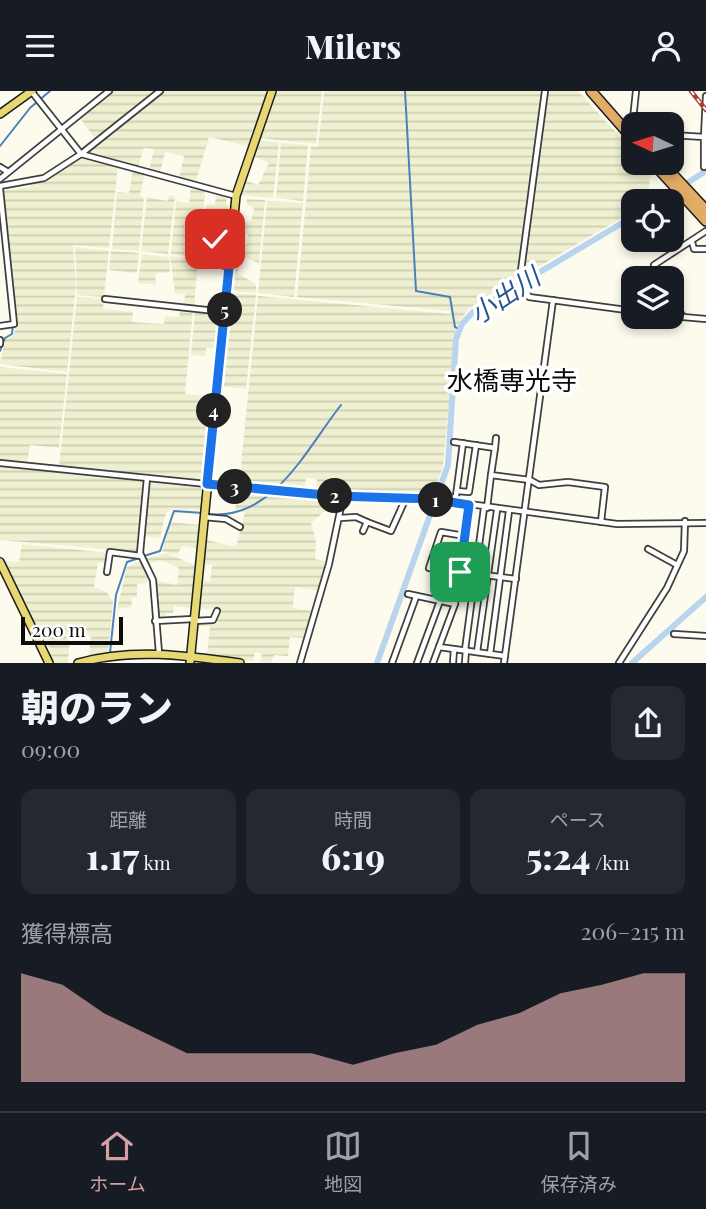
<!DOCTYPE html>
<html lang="ja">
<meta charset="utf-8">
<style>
body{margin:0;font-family:"Playfair Display","Noto Sans JP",serif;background:#242831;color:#f1f3f6;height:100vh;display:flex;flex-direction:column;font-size:26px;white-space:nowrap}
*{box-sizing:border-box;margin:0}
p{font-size:23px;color:#9ea1a6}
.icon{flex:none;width:38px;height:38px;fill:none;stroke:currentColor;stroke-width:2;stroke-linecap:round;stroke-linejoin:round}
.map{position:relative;height:572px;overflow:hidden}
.details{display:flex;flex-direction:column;background:#171b24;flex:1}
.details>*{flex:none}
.needle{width:46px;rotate:274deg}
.buttons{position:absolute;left:621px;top:21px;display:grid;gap:14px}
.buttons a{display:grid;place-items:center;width:63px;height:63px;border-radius:14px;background:#171b24;box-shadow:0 4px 10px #0003;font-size:35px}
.scale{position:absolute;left:21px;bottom:18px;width:102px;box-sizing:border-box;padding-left:7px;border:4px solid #0c0c0c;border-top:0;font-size:19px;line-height:24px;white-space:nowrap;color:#0c0c0c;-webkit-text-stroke:5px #fff;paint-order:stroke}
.pin{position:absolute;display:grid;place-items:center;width:60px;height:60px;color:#fff;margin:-30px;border-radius:14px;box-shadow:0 4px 10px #0006}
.km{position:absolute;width:35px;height:35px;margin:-18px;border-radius:50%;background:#222;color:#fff;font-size:19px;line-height:35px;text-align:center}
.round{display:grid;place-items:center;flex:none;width:74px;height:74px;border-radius:14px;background:#242831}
.summary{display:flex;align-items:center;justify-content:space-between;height:119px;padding:0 21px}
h1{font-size:38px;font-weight:800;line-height:52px}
.stats{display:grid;grid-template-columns:repeat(3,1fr);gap:10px;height:119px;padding:7px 21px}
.stats div{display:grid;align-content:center;border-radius:14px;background:#242831;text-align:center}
.stats b{font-size:35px;font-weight:800}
.stats small{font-size:19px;font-weight:400}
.stats p{font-size:19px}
.chart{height:196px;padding:14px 21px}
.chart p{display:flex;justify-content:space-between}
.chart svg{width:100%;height:126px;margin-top:7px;fill:#d1a1a0;opacity:.7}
header{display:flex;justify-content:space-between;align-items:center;height:91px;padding:0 21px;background:#171b24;font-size:32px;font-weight:800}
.dock{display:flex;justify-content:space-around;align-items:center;height:98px;border-top:2px solid #363941;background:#171b24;font-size:19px;color:#9ea1a6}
.dock a{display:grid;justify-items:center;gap:4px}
.dock .selected{color:#d1a1a0}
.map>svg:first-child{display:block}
.farmland{fill:url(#farmland-rules)}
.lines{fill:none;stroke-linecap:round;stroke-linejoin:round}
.stream{stroke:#4981bc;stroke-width:2}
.river{stroke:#b8d4ee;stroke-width:6}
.minor-casing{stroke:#3f3f3f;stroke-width:8}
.major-casing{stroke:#1d1d1d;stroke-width:10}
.highway-casing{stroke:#1d1d1d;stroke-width:12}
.minor{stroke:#fff;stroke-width:4.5}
.major{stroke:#e7d873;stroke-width:7}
.highway{stroke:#e2ac66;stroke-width:9}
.rail-casing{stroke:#aa3d36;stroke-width:4.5}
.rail{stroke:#fff;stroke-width:2;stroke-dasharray:5;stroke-linecap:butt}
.route-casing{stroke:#fff;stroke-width:14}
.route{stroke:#1a73e8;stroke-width:9}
.labels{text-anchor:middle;stroke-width:7;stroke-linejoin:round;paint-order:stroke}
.water-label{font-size:26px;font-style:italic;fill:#26558e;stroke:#fff}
.neighbourhood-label{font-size:26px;fill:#0c0c0c;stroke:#fff}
</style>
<header><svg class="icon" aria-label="menu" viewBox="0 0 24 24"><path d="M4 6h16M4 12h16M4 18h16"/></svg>Milers<svg class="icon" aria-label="person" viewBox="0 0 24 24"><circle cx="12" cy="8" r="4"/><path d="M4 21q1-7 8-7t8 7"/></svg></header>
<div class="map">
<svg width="706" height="572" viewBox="0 0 706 572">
<defs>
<pattern id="farmland-rules" width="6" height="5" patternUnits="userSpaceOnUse" patternTransform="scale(1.75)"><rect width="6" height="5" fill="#eff0d1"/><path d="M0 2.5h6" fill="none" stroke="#cccdb2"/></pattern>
</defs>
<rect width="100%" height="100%" fill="#fdfbed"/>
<g class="farmland">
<polygon points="111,0 157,0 96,49 79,26"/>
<polygon points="162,0 269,0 251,56 209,46 195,93 179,87 184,65 165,61 160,83 149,80 154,58 144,57 138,76 85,62"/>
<polygon points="274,0 322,0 316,53 259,47"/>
<polygon points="324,0 543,0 517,186 468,218 457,235 452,228 456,239 443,375 432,407 316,402 317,388 306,387 304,401 239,394 258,205 451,223 450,220 297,206 311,55 318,56"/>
<polygon points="547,0 578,0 633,60 634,72 644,72 651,81 647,110 634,110 633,120 523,185"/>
<polygon points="258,50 279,51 273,107 240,104 244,89 258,94 269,72 253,65"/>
<polygon points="281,52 308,54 303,110 276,107"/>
<polygon points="81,64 118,75 109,157 73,154 76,195 67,281 0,273 5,248 14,244 15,237 1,100 30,96 30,92 45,88"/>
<polygon points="133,79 145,82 140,104 144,107 139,160 112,158 117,101 129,102"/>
<polygon points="191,95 205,99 200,155 196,156 194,166 171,163 176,110 189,112"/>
<polygon points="216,102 227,104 226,113 229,115 219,139 213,137 210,146 210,169 201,167 206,114 215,114"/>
<polygon points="170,104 175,106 168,163 141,160 147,106 167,110"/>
<polygon points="247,108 265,109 259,172 244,166 240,173 232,173 234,158 238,159 239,153 247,153 248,143 235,142 237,130 251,131 254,117 246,113"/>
<polygon points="267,110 303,112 294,206 258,202"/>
<polygon points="75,156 109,160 104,206 77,204"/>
<polygon points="111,160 139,162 137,182 109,179"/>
<polygon points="142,163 169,166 170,181 155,183 156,194 138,192"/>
<polygon points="170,165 198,169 194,216 184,215 185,203 175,202"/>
<polygon points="239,176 237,182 256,193 256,202 228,200 232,178"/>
<polygon points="234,202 256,204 246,298 219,295 227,221 241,222 241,210 233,209"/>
<polygon points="77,206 104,208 103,218 133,221 132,231 164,233 165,225 179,226 180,218 193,219 185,303 213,306 205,389 59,376"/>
<polygon points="195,219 223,222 218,257 206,257 205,265 191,264"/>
<polygon points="0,276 67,283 59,357 30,354 27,373 0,370"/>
<polygon points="0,374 145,388 138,461 0,449"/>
<polygon points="149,389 203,394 202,419 172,418 166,422 160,447 143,445"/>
<polygon points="238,398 340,407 311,432 316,450 315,468 328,471 319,500 295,496 293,517 313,520 305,547 290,546 288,565 274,564 271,572 260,571 262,563 255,561 253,570 207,565 210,535 196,535 196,532 214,530 219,519 197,517 199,489 210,490 212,474 201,473 205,432 209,433 207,449 236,456 245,421 235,419"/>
<polygon points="170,431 200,434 198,458 182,455 177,464 162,460"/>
<polygon points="22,453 108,462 108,472 98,472 94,496 107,501 113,511 108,561 89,565 91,545 70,542 68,572 54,572 49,563 51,558 42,550 4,470 19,471"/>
<polygon points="167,462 196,475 192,517 174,515 173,522 166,522 166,528 160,528 155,489 177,494 179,477 160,469 147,474 144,468"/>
<polygon points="141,470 151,491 137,493 137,506 131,507 132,516 117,518 127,476"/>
</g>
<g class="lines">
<g class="stream">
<polyline points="405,0 416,200 450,206 455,236 459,238"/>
<polyline points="0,55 30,17 50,0"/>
<polyline points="0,260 5,247 12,243 13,233"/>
<path d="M209 423C273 430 307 357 341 314"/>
<polyline points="144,465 160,460 174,420 203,422"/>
<polyline points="110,562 116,504 127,471 139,467"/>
</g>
<g class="river">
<polyline points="659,110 706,80"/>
<polyline points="377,572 448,374 456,248 462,233 473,221 634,125"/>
<polyline points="632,572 706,506"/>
</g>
<g class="minor-casing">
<g id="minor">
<polyline points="545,0 520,187 529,206 634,220"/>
<polyline points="32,1 81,63 236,105"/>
<polyline points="632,38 636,0"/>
<polyline points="672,44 704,46 704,76"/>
<polyline points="704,46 706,5"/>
<polyline points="0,76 8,81"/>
<polyline points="0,88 109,0"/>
<polyline points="0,95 44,87 81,63 160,0"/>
<polyline points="0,98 14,233 0,235"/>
<polyline points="215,148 211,170 228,176"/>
<polyline points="692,151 694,158 706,158"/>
<polyline points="661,187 654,174 706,140"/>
<polyline points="672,207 683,226 706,228"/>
<polyline points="105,208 225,221"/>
<polyline points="672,225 682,226"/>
<polyline points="0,249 0,253"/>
<polyline points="454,351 495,357 496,347"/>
<polyline points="495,357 491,384 530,389 539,394 568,391 605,396 601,431"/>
<polyline points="0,372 325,405 432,408 617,433 706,432"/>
<polyline points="147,387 140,462 153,489 159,562"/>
<polyline points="457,400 469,401 476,354"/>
<polyline points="455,412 463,352"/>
<polyline points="487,417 491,384"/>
<polyline points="204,426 226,428 240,436"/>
<polyline points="340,427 356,426 367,431 363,440"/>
<polyline points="367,431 391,440 406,407"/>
<polyline points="465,445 441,441 429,477 516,488"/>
<polyline points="648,458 677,474"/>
<polyline points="107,481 110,461 141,465"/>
<polyline points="408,503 455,513"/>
<polyline points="155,530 193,528"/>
<polyline points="194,530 213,529 217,520"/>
<polyline points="674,543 706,545"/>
<polyline points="439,556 505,565"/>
<polyline points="465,559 484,417"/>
<polyline points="477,561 497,419"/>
<polyline points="490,563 509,420"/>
<polyline points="300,572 329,473 343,406"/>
<polyline points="392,572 416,506"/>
<polyline points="417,572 440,510"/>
<polyline points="433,572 455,513 469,414"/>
<polyline points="453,572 454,558"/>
<polyline points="465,572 466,559"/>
<polyline points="504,572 553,209"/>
<polyline points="619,572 667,497 684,460 685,430"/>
</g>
</g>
<g class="major-casing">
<g id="major">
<polyline points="0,23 32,0"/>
<polyline points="0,471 49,572"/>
<path d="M78 572C132 557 185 564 240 572"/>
<polyline points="190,572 236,105 272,0"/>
</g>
</g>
<g class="highway-casing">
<g id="highway">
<polyline points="591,0 634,49"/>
<polyline points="653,72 706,130"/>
<polyline points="662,72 706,119"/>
</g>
</g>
<use href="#minor" class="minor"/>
<use href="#major" class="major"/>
<use href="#highway" class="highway"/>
<g class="rail-casing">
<polyline id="rail" points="691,0 706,19"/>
</g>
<use href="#rail" class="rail"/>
</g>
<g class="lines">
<g class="route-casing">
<polyline id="route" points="215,148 211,170 229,176 207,393 336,405 432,408 469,414 460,481"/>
</g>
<use href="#route" class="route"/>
</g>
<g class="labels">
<g class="water-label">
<text transform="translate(505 205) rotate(-34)" y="9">小出川</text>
</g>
<g class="neighbourhood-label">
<text x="512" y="299">水橋専光寺</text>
</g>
</g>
</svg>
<div class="buttons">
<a><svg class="needle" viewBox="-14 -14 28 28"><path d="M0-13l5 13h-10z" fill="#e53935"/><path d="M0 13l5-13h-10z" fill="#9ea1a6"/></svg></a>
<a><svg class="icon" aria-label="locate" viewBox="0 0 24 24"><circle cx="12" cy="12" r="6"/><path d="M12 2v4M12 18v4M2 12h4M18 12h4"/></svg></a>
<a><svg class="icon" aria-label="layers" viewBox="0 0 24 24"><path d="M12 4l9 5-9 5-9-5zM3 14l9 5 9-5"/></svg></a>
</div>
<div class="scale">200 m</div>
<div class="pin" style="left:460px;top:481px;background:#1e9e55"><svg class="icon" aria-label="arrive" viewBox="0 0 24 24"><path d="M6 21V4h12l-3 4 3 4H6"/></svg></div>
<div class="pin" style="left:215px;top:148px;background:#d93025"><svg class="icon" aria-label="check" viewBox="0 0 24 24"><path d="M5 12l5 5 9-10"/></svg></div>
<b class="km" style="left:436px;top:409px">1</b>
<b class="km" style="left:335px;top:405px">2</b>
<b class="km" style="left:235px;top:396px">3</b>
<b class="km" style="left:214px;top:320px">4</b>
<b class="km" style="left:225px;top:219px">5</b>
</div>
<section class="details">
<div class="summary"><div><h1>朝のラン</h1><p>09:00</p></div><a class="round"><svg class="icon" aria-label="share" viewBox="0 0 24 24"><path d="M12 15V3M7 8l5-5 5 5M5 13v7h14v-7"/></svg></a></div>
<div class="stats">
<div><p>距離</p><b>1.17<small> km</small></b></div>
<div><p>時間</p><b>6:19</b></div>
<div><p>ペース</p><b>5:24<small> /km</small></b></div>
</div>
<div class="chart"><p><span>獲得標高</span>206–215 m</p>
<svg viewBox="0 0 160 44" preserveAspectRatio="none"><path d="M0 44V6L10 10L20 20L30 27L40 34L50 34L60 34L70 34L80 38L90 34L100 31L110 24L120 20L130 13L140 10L150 6L160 6V44z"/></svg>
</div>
</section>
<nav class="dock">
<a class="selected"><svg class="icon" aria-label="home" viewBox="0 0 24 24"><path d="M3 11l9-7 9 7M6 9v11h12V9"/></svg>ホーム</a>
<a><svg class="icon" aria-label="map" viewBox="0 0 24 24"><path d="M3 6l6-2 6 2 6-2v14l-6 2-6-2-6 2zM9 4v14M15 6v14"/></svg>地図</a>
<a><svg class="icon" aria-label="saved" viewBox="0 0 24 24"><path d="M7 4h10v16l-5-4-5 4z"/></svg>保存済み</a>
</nav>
